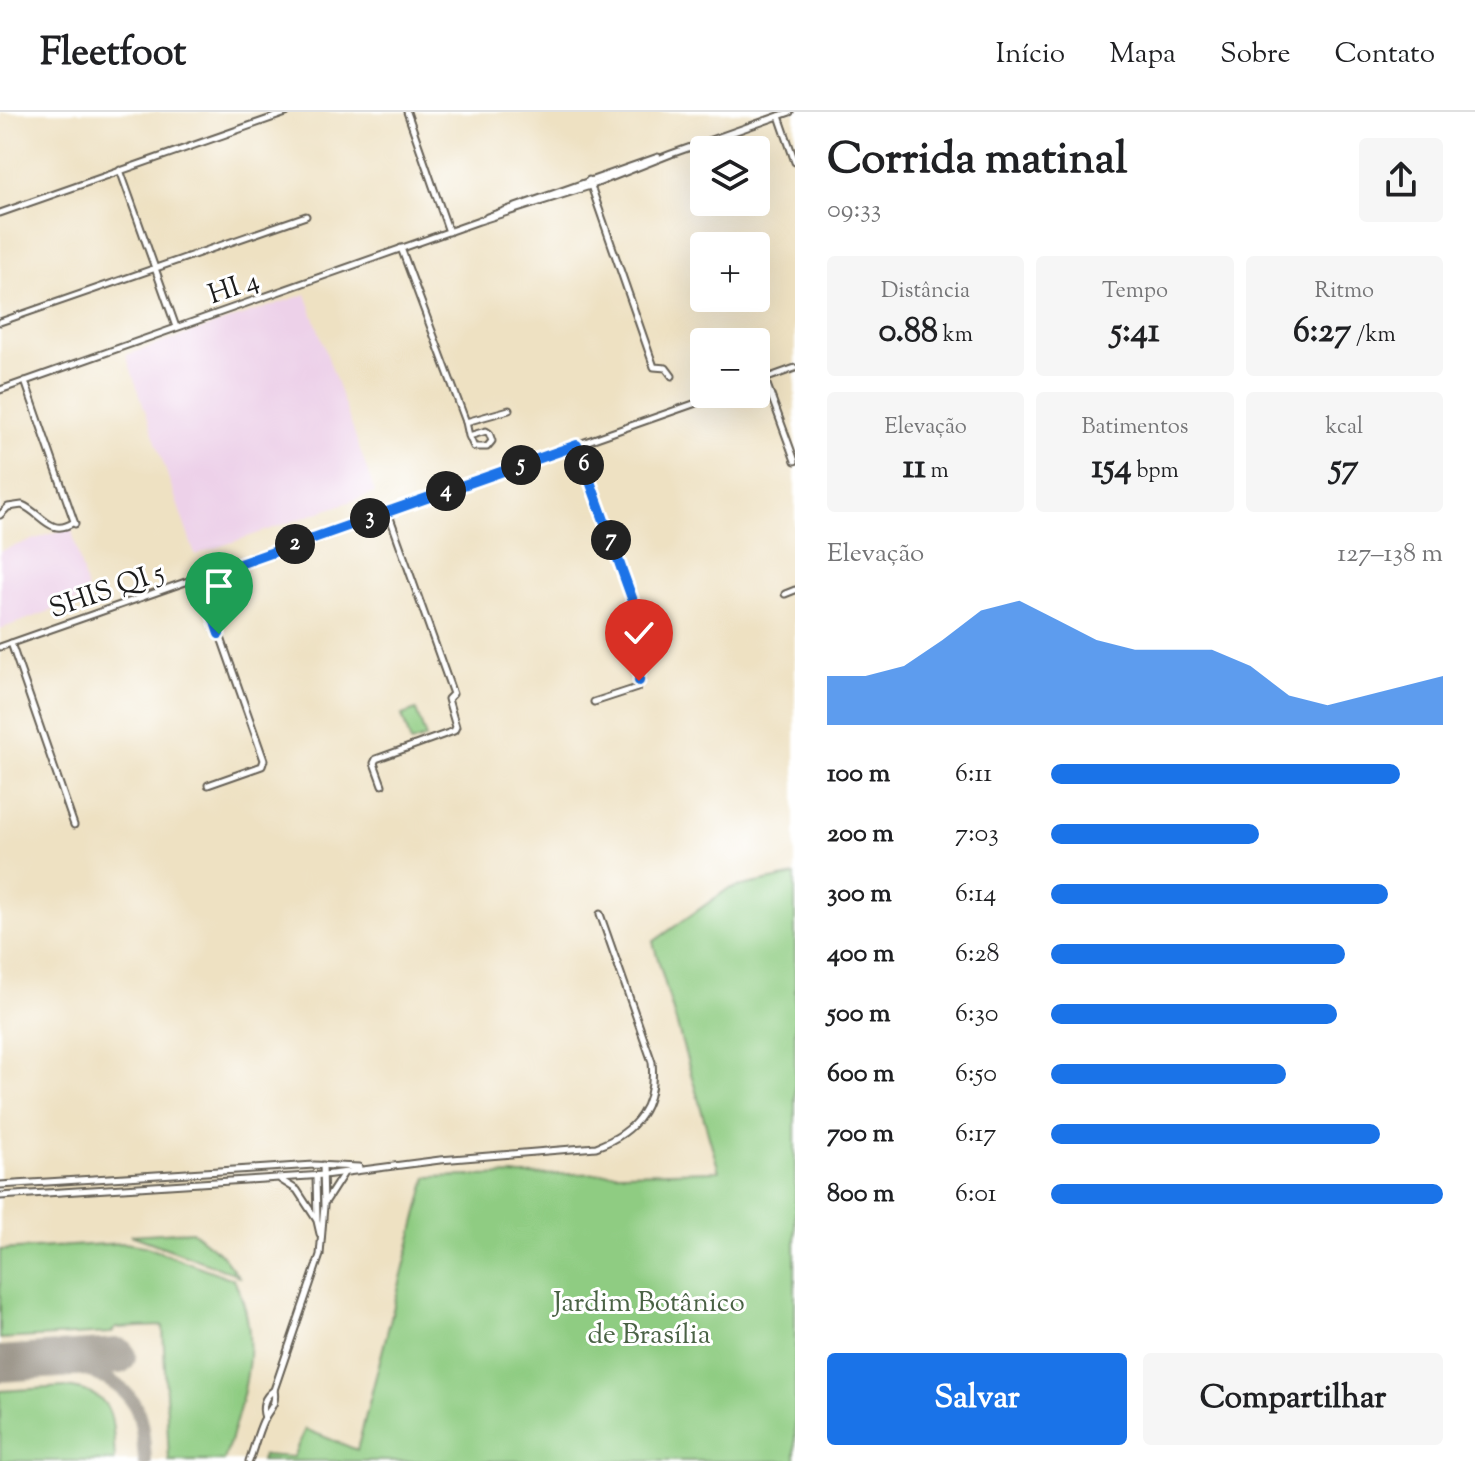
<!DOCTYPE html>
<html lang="pt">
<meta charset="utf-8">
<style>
body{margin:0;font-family:"Sorts Mill Goudy",serif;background:#f6f6f6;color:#202124;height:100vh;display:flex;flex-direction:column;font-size:30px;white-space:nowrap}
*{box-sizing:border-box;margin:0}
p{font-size:26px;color:#757577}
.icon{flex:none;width:44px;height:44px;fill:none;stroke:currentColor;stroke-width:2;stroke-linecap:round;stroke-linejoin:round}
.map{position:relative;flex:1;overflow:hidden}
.sheet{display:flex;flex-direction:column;background:#fff;width:680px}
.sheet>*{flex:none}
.fabs{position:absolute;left:690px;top:24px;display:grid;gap:16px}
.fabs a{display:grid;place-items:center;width:80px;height:80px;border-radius:8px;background:#fff;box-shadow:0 8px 32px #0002;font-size:40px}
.pin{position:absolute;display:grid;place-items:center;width:68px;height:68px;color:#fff;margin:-82px -34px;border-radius:50% 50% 50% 0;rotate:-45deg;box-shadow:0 0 8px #0007}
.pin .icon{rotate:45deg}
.km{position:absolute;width:40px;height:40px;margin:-20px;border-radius:50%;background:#222;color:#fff;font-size:22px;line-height:40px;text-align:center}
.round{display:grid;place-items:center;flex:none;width:84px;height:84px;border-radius:8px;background:#f6f6f6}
.head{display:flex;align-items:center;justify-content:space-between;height:136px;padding:0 32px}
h1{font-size:44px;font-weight:700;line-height:60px}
.figures{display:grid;grid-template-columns:repeat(3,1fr);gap:12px;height:136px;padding:8px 32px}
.figures div{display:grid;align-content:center;border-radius:8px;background:#f6f6f6;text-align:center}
.figures b{font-size:34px;font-weight:700}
.figures small{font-size:22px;font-weight:400}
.figures p{font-size:22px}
.chart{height:224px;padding:16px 32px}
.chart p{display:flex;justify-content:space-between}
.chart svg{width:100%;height:144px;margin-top:8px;fill:#1a73e8;opacity:.7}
.primary-button{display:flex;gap:16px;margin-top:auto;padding:16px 32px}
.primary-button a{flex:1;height:92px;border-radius:8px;background:#1a73e8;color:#fff;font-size:32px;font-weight:700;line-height:92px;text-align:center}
.primary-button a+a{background:#f6f6f6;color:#202124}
ul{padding:0 32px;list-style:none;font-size:26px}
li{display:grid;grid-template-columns:128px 96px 1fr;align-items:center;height:60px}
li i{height:20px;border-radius:10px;background:#1a73e8}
header{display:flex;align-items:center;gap:48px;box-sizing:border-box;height:112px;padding:0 40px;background:#fff;border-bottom:2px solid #e0e0e0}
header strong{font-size:38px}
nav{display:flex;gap:44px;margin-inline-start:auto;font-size:28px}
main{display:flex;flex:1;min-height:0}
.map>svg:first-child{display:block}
.built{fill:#edd1e9}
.green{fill:#8fcc82;stroke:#56744f;stroke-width:2}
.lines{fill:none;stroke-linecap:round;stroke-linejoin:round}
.taxiway{stroke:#857e6f;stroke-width:14}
.runway{stroke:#857e6f;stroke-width:36}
.minor-casing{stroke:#666156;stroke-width:9}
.minor{stroke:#fff;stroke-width:5}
.route-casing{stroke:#fff;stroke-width:16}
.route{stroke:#1a73e8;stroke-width:10}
.labels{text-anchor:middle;stroke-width:6;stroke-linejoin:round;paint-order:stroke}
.street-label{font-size:28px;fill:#1c1c1c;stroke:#fff}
.park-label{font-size:28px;fill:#4a6245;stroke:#fff}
</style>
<header>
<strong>Fleetfoot</strong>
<nav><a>Início</a><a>Mapa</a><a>Sobre</a><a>Contato</a></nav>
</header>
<main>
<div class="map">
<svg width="795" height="1349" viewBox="0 0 795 1349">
<rect width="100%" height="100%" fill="#fff"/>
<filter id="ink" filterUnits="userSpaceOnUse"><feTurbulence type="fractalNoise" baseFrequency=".0125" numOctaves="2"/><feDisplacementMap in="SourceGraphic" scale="16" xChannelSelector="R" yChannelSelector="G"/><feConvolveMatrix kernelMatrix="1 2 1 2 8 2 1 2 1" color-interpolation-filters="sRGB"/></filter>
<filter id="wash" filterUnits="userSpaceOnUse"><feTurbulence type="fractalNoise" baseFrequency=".006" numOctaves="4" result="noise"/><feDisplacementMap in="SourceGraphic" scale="32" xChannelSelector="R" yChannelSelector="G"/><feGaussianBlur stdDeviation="1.8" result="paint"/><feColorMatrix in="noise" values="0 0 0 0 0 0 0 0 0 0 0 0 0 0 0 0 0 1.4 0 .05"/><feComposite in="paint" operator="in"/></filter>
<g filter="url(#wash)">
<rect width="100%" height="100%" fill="#eee1c2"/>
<g class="built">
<polygon points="306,182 375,381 195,443 126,243"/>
<polygon points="71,415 89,485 0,517 0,439"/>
</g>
<g class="green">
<polygon points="416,598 426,626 411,631 402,603"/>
<polygon points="795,763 795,1349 261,1349 263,1343 293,1345 305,1317 357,1338 427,1065 719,1059 653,830 728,777"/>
<polygon points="192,1119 222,1143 240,1166 231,1160 131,1123"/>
<path d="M124 1131 144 1134 233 1167C266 1225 242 1290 224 1349H169L163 1214 116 1216 111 1221 0 1227V1138Z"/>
<path d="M65 1275C117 1281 112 1305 115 1349H0V1279Z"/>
</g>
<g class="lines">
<path class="taxiway" d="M59 1249C74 1251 87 1257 101 1264 142 1284 142 1308 145 1349"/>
<polyline class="runway" points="0,1252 118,1244"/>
</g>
</g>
<g filter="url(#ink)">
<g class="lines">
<g class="minor-casing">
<g id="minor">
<polyline points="407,0 449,120"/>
<polyline points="779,4 795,50"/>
<polyline points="120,58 176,215"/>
<polyline points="589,68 654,255 666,256 672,264"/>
<polyline points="0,101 286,1"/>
<polyline points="487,105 658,45"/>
<polyline points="401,136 466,310"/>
<polyline points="0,210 306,104"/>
<polyline points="765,267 795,349"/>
<polyline points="25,269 75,412"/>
<polyline points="756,270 795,256"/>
<polyline points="0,278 479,109 590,74 671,42 790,0"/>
<polyline points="469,324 474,335 487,335 492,329 489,321 486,319 469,324 466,310 509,298"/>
<polyline points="577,333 642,514 637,576 594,590"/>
<path d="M0 403 8 395 22 393C42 401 50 426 74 410"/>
<polyline points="200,466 264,648 262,654 208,673"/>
<polyline points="785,482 795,478"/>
<polyline points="11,531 74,713"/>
<polyline points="0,535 722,282"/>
<polyline points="382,673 374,651 376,647 454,619 456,615 448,587 453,582 388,400"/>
<polyline points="316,1064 317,1109 320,1122"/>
<polyline points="281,1068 297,1078 316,1107"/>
<polyline points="0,1073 314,1053 359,1055"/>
<path d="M0 1084 324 1063 440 1048 596 1035C638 1020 656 993 652 950L600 802"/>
<polyline points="326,1089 344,1061"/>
<path d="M265 1306C261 1294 264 1285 274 1278"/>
<path d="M249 1349C254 1336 257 1322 263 1309 269 1297 277 1293 274 1278L320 1143 324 1094 323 1053"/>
</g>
</g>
<use href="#minor" class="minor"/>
</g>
</g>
<g class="lines" filter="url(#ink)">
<g class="route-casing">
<polyline id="route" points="219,522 200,466 577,333 642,514 639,569"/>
</g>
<use href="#route" class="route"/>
</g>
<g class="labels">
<g class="street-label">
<text transform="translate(233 174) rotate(-19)" y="10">HI 4</text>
<text transform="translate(106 477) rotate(-19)" y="10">SHIS QI 5</text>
</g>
<g class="park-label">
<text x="649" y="1199">Jardim Botânico<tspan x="649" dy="32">de Brasília</tspan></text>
</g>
</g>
</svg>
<div class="fabs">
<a><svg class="icon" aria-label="layers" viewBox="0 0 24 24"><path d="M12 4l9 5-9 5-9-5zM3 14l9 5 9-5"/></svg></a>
<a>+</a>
<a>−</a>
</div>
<div class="pin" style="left:219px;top:522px;background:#1e9e55"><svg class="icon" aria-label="arrive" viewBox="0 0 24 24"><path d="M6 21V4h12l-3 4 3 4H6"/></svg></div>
<div class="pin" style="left:639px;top:569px;background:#d93025"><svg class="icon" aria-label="check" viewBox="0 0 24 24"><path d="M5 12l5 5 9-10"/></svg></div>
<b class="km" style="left:295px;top:432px">2</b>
<b class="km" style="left:370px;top:406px">3</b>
<b class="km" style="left:446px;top:379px">4</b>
<b class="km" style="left:521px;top:353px">5</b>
<b class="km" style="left:584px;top:353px">6</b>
<b class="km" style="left:611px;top:428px">7</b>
</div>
<section class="sheet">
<div class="head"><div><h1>Corrida matinal</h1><p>09:33</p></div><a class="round"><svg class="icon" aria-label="share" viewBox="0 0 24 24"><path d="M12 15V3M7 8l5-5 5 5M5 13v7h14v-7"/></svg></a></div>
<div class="figures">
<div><p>Distância</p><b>0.88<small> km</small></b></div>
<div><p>Tempo</p><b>5:41</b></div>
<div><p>Ritmo</p><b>6:27<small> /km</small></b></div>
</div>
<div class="figures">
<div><p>Elevação</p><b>11<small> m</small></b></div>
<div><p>Batimentos</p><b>154<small> bpm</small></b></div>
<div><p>kcal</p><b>57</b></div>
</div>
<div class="chart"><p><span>Elevação</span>127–138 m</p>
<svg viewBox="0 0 160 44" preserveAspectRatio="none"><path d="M0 44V29L10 29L20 26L30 18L40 9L50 6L60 12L70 18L80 21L90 21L100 21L110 26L120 35L130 38L140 35L150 32L160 29V44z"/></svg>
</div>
<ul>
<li><b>100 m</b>6:11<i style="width:89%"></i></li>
<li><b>200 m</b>7:03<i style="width:53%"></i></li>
<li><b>300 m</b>6:14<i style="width:86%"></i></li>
<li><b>400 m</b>6:28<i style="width:75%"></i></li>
<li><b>500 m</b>6:30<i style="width:73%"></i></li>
<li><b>600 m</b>6:50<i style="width:60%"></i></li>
<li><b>700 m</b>6:17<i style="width:84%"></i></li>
<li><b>800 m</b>6:01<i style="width:100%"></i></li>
</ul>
<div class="primary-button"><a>Salvar</a><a>Compartilhar</a></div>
</section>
</main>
